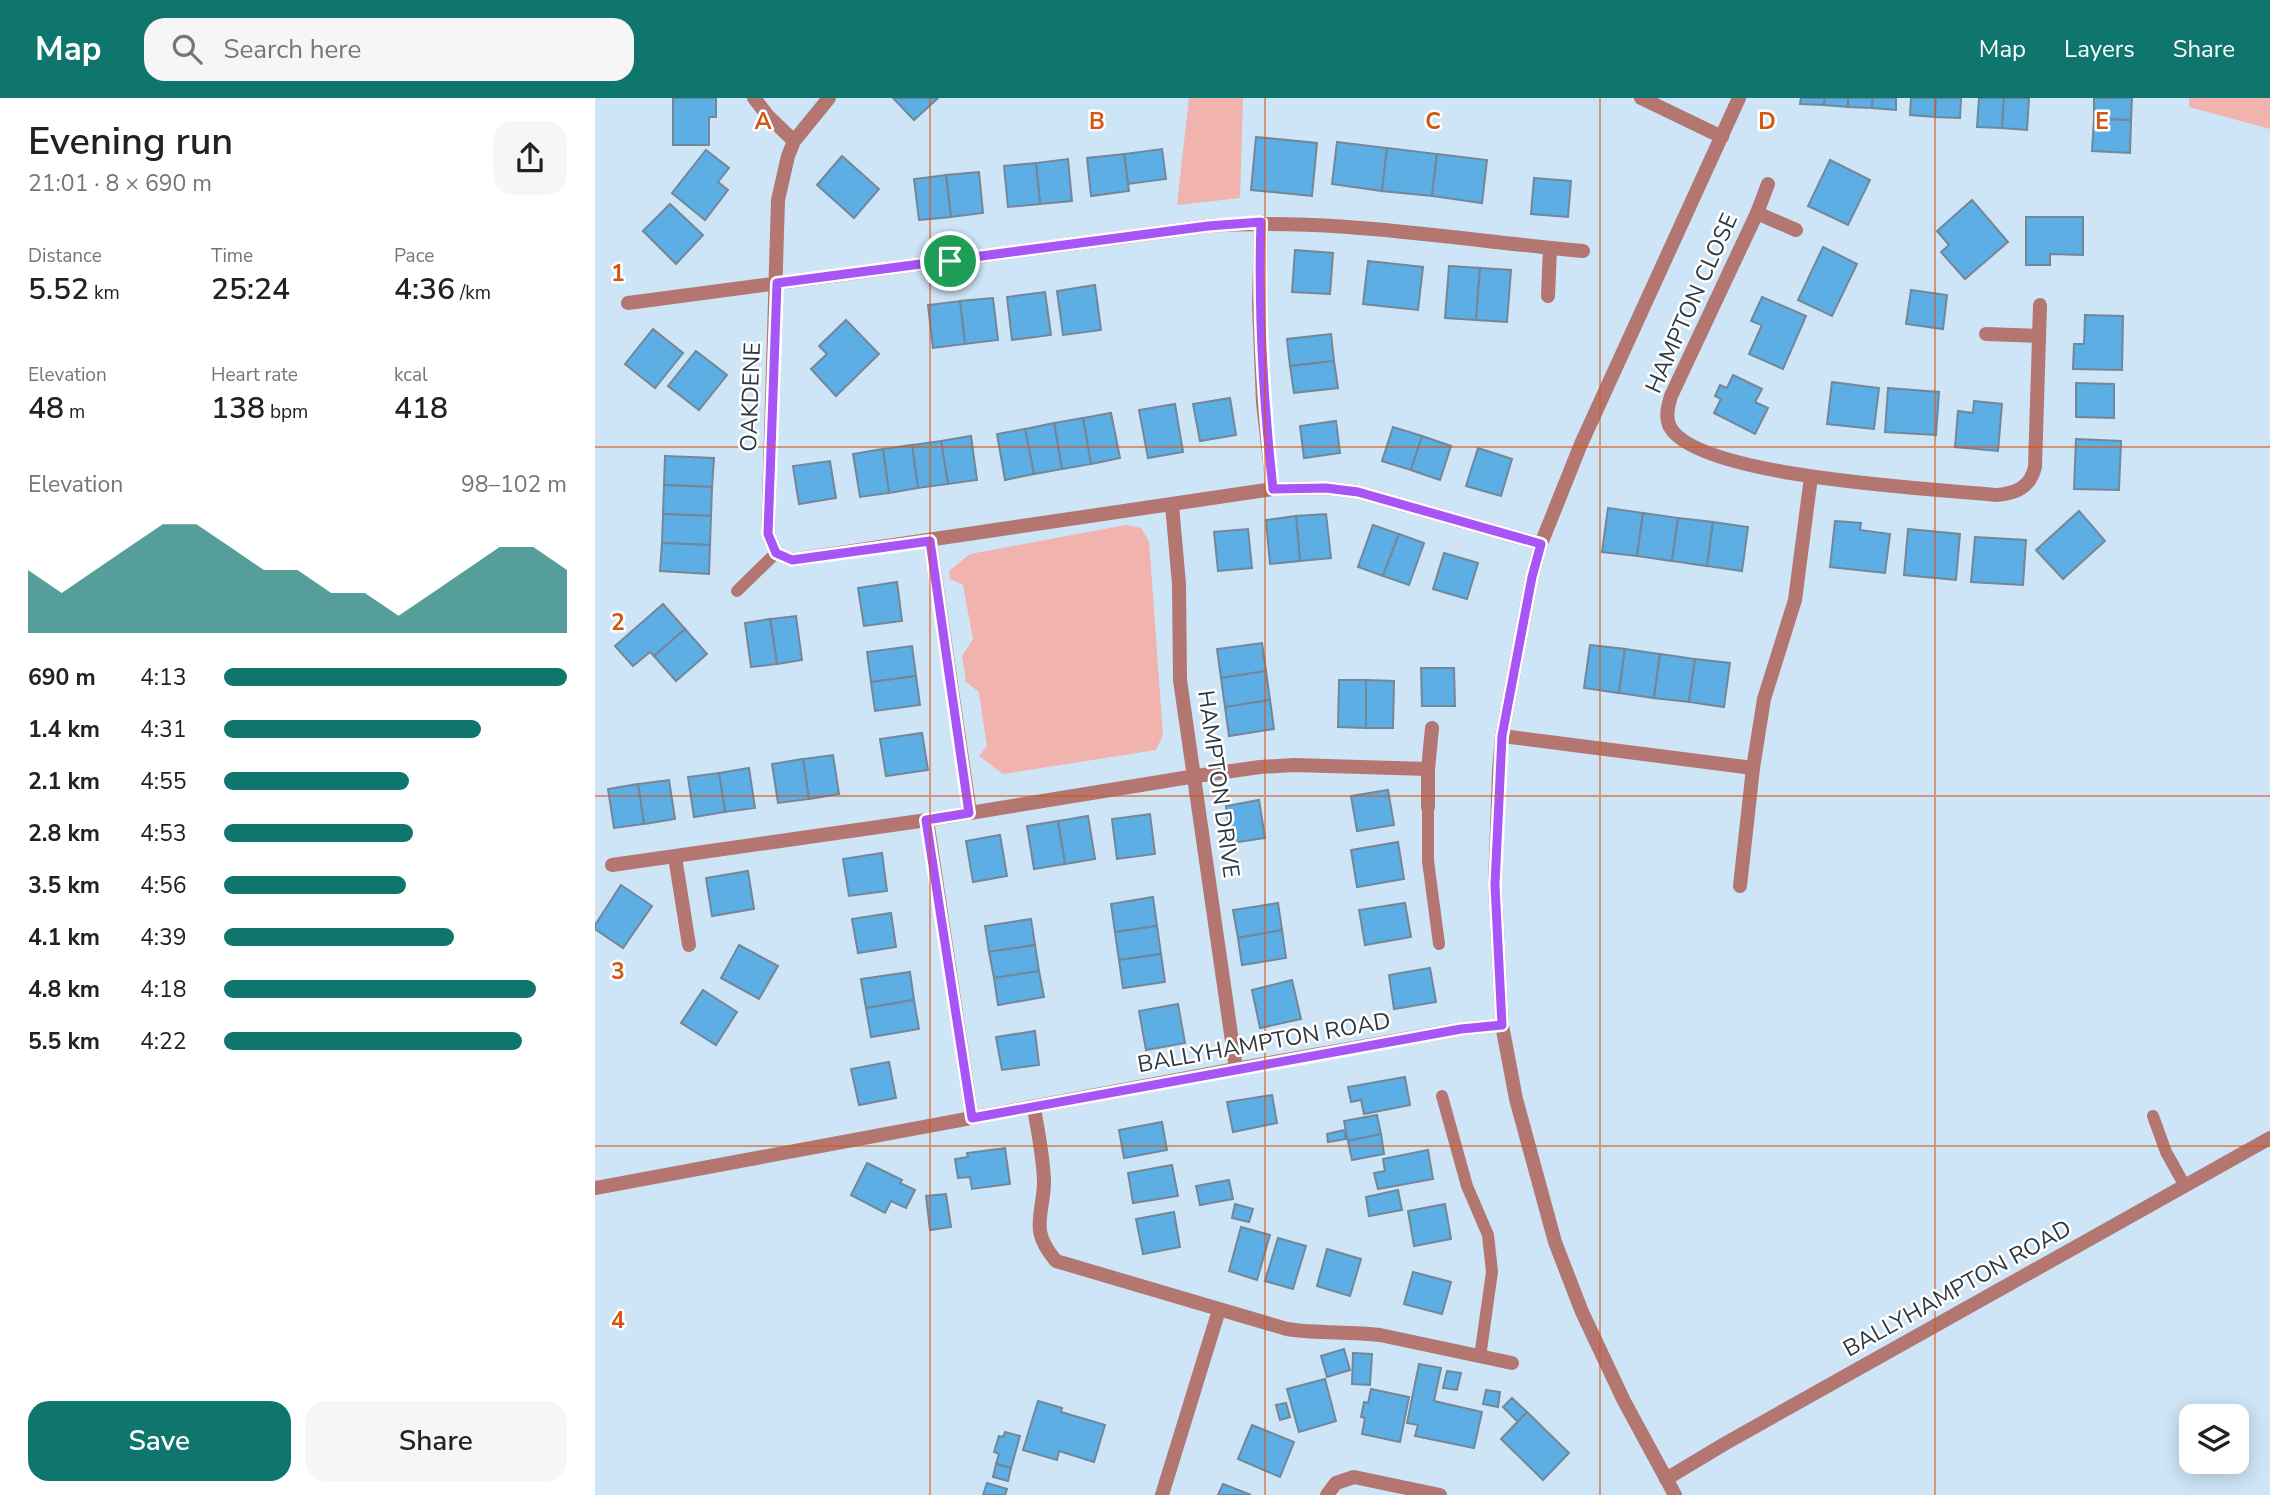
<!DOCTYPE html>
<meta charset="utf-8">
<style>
body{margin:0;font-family:"Nunito Sans",sans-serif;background:#f6f6f6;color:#222;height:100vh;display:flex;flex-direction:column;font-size:26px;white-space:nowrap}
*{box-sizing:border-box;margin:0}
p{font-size:23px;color:#767676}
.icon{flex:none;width:38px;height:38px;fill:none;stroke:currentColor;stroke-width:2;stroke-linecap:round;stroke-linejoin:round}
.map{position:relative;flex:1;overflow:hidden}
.side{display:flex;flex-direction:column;background:#fff;width:595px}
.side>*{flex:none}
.fabs{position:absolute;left:1584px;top:1306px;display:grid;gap:14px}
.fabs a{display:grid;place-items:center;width:70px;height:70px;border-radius:14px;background:#fff;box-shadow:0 4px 18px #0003;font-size:35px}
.pin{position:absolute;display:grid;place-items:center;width:60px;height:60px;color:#fff;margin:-30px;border:4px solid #fff;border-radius:50%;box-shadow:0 2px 7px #0007}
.round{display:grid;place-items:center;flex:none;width:74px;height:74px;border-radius:21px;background:#f6f6f6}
.summary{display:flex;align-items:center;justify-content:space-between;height:119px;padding:0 28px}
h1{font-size:38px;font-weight:600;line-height:52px}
.metrics{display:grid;grid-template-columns:repeat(3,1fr);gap:10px;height:119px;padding:7px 28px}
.metrics div{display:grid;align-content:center}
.metrics b{font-size:30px;font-weight:600}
.metrics small{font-size:19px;font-weight:400}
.metrics p{font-size:19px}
.chart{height:196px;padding:14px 28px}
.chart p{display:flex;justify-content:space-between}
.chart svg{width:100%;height:126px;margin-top:7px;fill:#0f766e;opacity:.7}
.cta{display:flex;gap:14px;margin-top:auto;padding:14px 28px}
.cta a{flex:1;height:80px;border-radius:21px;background:#0f766e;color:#fff;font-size:28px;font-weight:600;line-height:80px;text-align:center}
.cta a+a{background:#f6f6f6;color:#222}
ul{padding:0 28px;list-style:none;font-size:23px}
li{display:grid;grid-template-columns:112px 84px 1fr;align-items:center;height:52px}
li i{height:18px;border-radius:9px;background:#0f766e}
header{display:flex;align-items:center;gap:42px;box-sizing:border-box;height:98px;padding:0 35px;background:#0f766e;color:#fff}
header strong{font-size:33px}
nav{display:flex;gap:38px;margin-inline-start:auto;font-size:24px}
.search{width:490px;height:63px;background:#f6f6f6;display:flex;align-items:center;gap:18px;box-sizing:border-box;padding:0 24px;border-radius:21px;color:#767676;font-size:26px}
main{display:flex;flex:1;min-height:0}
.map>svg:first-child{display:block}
.green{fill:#f0b3ad}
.building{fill:#5eaee6;stroke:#728797;stroke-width:2}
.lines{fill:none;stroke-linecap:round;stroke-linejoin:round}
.service{stroke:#b37670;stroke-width:12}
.minor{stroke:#b37670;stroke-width:14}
.tertiary{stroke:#b37670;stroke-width:14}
.route-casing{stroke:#fff;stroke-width:14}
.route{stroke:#a855f7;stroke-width:9}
.grid{fill:none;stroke:#d65611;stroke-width:2;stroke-opacity:0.55}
.labels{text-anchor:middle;stroke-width:5;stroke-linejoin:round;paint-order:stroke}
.street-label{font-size:23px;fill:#2f383f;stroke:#fff}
.grid-label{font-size:23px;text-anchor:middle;font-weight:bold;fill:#d65611;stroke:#fff;stroke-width:5;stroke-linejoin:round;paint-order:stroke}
</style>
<header>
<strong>Map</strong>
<div class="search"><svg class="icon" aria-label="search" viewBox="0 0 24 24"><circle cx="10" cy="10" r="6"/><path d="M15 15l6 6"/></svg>Search here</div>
<nav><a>Map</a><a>Layers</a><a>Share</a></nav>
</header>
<main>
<section class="side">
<div class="summary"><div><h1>Evening run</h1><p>21:01 · 8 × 690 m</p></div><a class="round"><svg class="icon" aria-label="share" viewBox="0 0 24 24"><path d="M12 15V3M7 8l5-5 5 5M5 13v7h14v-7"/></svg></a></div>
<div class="metrics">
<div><p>Distance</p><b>5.52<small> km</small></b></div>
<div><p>Time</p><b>25:24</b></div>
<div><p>Pace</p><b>4:36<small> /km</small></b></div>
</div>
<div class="metrics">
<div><p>Elevation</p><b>48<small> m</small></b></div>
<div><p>Heart rate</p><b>138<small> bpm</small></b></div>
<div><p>kcal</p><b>418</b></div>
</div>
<div class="chart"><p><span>Elevation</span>98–102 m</p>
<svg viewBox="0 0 160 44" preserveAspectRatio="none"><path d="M0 44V22L10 30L20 22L30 14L40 6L50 6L60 14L70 22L80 22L90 30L100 30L110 38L120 30L130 22L140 14L150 14L160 22V44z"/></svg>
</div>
<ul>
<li><b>690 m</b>4:13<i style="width:100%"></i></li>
<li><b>1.4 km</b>4:31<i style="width:75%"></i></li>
<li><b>2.1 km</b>4:55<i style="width:54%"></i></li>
<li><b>2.8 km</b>4:53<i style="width:55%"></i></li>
<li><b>3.5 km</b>4:56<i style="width:53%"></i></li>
<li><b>4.1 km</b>4:39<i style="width:67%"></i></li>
<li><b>4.8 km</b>4:18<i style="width:91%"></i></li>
<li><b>5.5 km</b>4:22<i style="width:87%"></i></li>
</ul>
<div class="cta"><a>Save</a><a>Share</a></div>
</section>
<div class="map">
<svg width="1675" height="1397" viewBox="0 0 1675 1397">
<rect width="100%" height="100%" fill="#cee5f7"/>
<g class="green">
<polygon points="594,0 648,0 645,100 582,107"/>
<polygon points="1594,0 1675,0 1675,31 1594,9"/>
<polygon points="531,427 546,430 554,443 568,637 561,652 408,676 384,658 392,648 384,594 371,584 367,558 378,541 368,487 355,481 354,473 375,456"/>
</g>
<g class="building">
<polygon points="78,0 121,0 121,19 114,19 114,47 78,47"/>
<polygon points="298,0 343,0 319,22"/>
<polygon points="1206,0 1230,0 1229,7 1205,6"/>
<polygon points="1230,0 1253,0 1253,9 1229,7"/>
<polygon points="1253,0 1278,0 1277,10 1253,9"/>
<polygon points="1278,0 1301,0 1301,12 1277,10"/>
<polygon points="1316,0 1341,0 1340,19 1315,17"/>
<polygon points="1341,0 1366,0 1365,20 1340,19"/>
<polygon points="1384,0 1409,0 1407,30 1382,29"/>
<polygon points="1409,0 1434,0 1432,32 1407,30"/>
<polygon points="1499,0 1537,0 1536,22 1499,21"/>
<polygon points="1499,21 1536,22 1535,55 1497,53"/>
<polygon points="661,39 722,45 717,98 656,92"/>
<polygon points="742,44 792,50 787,93 737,86"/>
<polygon points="792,50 842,56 837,98 787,93"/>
<polygon points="567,51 571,81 533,86 529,56"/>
<polygon points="111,52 134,70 123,84 133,92 110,122 77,95"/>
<polygon points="529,56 534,93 496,98 492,60"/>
<polygon points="842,56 892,62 887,105 837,98"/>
<polygon points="247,58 284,91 259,120 222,87"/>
<polygon points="473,61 477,103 445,106 441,65"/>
<polygon points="1235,62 1275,82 1253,127 1213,108"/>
<polygon points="441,65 445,106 413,109 409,68"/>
<polygon points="384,74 388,115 356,119 351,77"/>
<polygon points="351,77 356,119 324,122 319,81"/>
<polygon points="939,80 976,83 973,119 936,116"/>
<polygon points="1377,102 1413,144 1370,181 1346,154 1354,147 1342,133"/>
<polygon points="75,106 108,137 81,166 48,133"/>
<polygon points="1431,119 1488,119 1488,157 1455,156 1455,167 1431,167"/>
<polygon points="1228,149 1262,166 1237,218 1203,202"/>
<polygon points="700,152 738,155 735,196 697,194"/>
<polygon points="773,163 828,169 823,212 768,206"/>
<polygon points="854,168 885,170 881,222 850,220"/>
<polygon points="885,170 916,172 912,224 881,222"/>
<polygon points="500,187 506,232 468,237 462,193"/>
<polygon points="1316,192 1352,197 1348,231 1311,226"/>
<polygon points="450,194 456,237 417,242 412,199"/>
<polygon points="1167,199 1211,218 1188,271 1154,256 1167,227 1156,223"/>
<polygon points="398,200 403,242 370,246 365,203"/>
<polygon points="365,203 370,246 338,250 333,207"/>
<polygon points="1490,217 1528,218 1527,272 1478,271 1479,246 1489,246"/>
<polygon points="251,222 284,256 241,298 216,271 232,256 224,248"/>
<polygon points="58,231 88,255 60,290 30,266"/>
<polygon points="736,236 739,263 695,268 692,241"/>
<polygon points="101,253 132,277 104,312 73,288"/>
<polygon points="739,263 743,290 699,295 695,268"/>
<polygon points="1138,277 1167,291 1160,304 1173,310 1160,336 1119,315 1126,301 1120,298 1125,287 1132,290"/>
<polygon points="1237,284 1284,290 1279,331 1232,326"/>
<polygon points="1481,285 1519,286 1519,320 1481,319"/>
<polygon points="1293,290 1344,294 1341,337 1290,334"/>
<polygon points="635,300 641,337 605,343 598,306"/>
<polygon points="1379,303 1407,306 1403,353 1360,349 1363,313 1378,315"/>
<polygon points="580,306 588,354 553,360 544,312"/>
<polygon points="516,315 525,360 496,366 488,320"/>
<polygon points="488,320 496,366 467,371 459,325"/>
<polygon points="741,323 745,355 709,360 705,328"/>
<polygon points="459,325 467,371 439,376 430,331"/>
<polygon points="798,329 827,338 816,372 787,363"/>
<polygon points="430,331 439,376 410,382 402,336"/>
<polygon points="376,338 382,382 353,386 346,343"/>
<polygon points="827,338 856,348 845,382 816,372"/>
<polygon points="1481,341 1526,343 1524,392 1479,391"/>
<polygon points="346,343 353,386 323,390 317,347"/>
<polygon points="317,347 323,390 294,395 288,351"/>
<polygon points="883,350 917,361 906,398 871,388"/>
<polygon points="288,351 294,395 265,399 258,356"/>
<polygon points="70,358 119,360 117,389 69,387"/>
<polygon points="235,363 241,400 204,406 198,368"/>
<polygon points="69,387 117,389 116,418 68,416"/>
<polygon points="1013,410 1048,415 1042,458 1007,454"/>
<polygon points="1484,413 1510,443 1468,481 1441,452"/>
<polygon points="1048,415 1083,420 1077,463 1042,458"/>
<polygon points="68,416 116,418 115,447 67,445"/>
<polygon points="731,416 736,460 705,463 701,418"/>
<polygon points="701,418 705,463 675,466 671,422"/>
<polygon points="1083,420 1118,424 1112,468 1077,463"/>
<polygon points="1240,423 1266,425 1265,432 1295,436 1290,475 1235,469"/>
<polygon points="1118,424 1153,429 1147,473 1112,468"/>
<polygon points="778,427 804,436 788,478 763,469"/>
<polygon points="653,431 657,470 623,473 619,434"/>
<polygon points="1313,431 1365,436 1361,482 1309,477"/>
<polygon points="804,436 829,445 814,487 788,478"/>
<polygon points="1380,439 1431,442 1428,487 1376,484"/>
<polygon points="67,445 115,447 114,476 65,473"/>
<polygon points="849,455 883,465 872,501 838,491"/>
<polygon points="302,484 307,523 269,528 263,490"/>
<polygon points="68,506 90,531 59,558 55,554 38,568 20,548"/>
<polygon points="201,518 207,562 182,566 175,521"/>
<polygon points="175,521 182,566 156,569 150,525"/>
<polygon points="90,531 112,556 81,583 59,558"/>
<polygon points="667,545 671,573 626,580 622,551"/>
<polygon points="995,547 1030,551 1024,595 989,590"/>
<polygon points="317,548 321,578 276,584 272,554"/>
<polygon points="1030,551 1065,556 1059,600 1024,595"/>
<polygon points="1065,556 1100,561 1094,604 1059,600"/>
<polygon points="1100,561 1135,565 1129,609 1094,604"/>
<polygon points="826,570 859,570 860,608 827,608"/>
<polygon points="671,573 675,602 630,609 626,580"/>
<polygon points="321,578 325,607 280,613 276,584"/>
<polygon points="744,582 771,582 771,630 743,629"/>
<polygon points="771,582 799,583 798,630 771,630"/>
<polygon points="675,602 679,631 634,638 630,609"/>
<polygon points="327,635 333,672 291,678 285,641"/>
<polygon points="238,657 244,696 214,701 208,661"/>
<polygon points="208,661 214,701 183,705 177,666"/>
<polygon points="154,670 160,710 130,714 124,675"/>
<polygon points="124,675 130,714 99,719 93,679"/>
<polygon points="74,682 80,721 49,726 43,686"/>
<polygon points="43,686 49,726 19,730 13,691"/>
<polygon points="793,692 799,727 762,733 756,698"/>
<polygon points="664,702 670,740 636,745 631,708"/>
<polygon points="555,716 560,756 522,761 517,721"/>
<polygon points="493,718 500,761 470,766 463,723"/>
<polygon points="463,723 470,766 439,771 432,728"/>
<polygon points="405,737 412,778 378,784 371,743"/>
<polygon points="803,744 809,781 762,789 756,752"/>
<polygon points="287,755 292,793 254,798 248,761"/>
<polygon points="153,773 159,811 117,818 111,780"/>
<polygon points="26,787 57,808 28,850 0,831 0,827"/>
<polygon points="558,799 562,828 520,834 516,806"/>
<polygon points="683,805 687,832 643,840 638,812"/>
<polygon points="810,805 816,839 770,847 764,812"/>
<polygon points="296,815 301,849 263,855 257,821"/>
<polygon points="436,821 440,847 394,854 390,828"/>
<polygon points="562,828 566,856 524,862 520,834"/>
<polygon points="687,832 691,860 647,867 643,840"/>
<polygon points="144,847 183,868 164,901 126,880"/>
<polygon points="440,847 444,873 399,880 394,854"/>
<polygon points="566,856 570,884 528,890 524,862"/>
<polygon points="835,870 841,904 799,911 794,877"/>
<polygon points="444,873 449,899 403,907 399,880"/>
<polygon points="315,874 319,902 271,910 266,881"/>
<polygon points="697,882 706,921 665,930 657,892"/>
<polygon points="108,892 142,914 121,947 86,925"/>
<polygon points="319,902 324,931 276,939 271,910"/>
<polygon points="583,906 590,945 551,952 544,913"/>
<polygon points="440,933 444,967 407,972 401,939"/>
<polygon points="294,964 301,1000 264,1007 256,971"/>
<polygon points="810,979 815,1007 769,1016 766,1002 756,1004 753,989"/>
<polygon points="677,997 682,1025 638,1034 632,1004"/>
<polygon points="782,1017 786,1036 753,1043 749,1023"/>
<polygon points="567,1024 572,1052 529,1060 524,1032"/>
<polygon points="749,1032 751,1041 733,1044 732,1036"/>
<polygon points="786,1036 789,1056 757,1062 753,1043"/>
<polygon points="410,1050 415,1086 377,1091 375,1079 363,1080 360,1061 373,1059 372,1055"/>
<polygon points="833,1052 838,1081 783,1091 779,1075 790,1073 788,1061"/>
<polygon points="272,1065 307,1082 305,1085 320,1092 311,1110 296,1103 290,1115 256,1097"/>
<polygon points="577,1067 583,1098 538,1105 533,1075"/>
<polygon points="634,1082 638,1101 605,1107 601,1088"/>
<polygon points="803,1092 807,1112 774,1118 771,1099"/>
<polygon points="351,1096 356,1129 335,1132 331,1098"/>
<polygon points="640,1106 658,1111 654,1124 637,1120"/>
<polygon points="850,1106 856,1141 819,1148 813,1113"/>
<polygon points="579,1114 585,1149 548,1156 541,1121"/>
<polygon points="646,1129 675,1137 662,1182 634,1173"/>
<polygon points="683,1140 711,1148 698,1191 670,1183"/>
<polygon points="732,1151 766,1161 755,1198 722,1188"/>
<polygon points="818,1174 856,1184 847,1216 809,1206"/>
<polygon points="749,1251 755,1272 732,1279 726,1258"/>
<polygon points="758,1255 777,1256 775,1287 757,1286"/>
<polygon points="824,1266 846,1270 839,1303 887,1314 879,1350 820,1338 823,1327 812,1325"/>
<polygon points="852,1273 866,1275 862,1292 848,1290"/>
<polygon points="730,1281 741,1323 704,1334 692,1291"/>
<polygon points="776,1291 814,1299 805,1344 767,1336 770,1320 766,1319 769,1304 773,1305"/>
<polygon points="891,1292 905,1294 903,1309 888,1306"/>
<polygon points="917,1300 932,1314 923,1324 908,1309"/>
<polygon points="443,1303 467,1310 466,1314 510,1327 499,1364 464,1353 462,1362 428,1352"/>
<polygon points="691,1305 695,1319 685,1322 681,1307"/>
<polygon points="932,1314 974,1355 948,1382 906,1341"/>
<polygon points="657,1327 699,1344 685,1379 643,1361"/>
<polygon points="410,1334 425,1338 416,1370 401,1366 404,1356 399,1354 404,1338 408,1339"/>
<polygon points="401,1366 416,1370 413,1383 398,1379"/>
<polygon points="392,1385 412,1391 410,1397 388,1397"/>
<polygon points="628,1386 656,1397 623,1397"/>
</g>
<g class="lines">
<g class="service">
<polyline points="142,493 181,455"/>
<polyline points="833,709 833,763 844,846"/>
<polyline points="847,998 872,1088 893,1137 897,1174 885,1259"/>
<polyline points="1558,1018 1571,1054 1590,1088"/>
</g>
<g class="minor">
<polyline points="159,0 173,18 199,43"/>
<polyline points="234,0 199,43 193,58 183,102 173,436 181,455 197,462 678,391 731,390 763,394 946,446"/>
<polyline points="1046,0 1127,39"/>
<path d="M1173 86 1162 115 1076 298C1073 308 1070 319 1075 329 1103 380 1342 391 1402 397 1421 395 1435 390 1440 369L1445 207"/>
<polyline points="1162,115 1201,132"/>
<polyline points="666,124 664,207 668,305 678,391"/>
<polyline points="953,198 955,150"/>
<path d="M33 205 613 128C738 119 863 142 988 153"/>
<polyline points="1391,236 1444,238"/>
<polyline points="577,407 584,486 585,582 641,971"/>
<polyline points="335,443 375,715"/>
<polyline points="907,638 1158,670"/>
<polyline points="833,709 833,671 837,630"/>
<polyline points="80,759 94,847"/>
<polyline points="17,767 332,722"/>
<polyline points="1145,788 1158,670 1169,601 1200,502 1216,379"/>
<path d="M439 1010C443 1035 449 1061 449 1086 447 1122 435 1132 461 1163L692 1231C723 1236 754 1233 785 1237L917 1265"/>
<polyline points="377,1020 332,722 601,678 665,669 699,667 833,671"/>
<polyline points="567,1397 624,1212"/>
<polyline points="732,1397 741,1385 759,1379 845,1397"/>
</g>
<g class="tertiary">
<polyline points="0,1090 641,971 866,931 907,927"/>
<polyline points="1071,1381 1131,1345 1675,1040"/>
<polyline points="1080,1397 1029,1303 987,1214 960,1144 921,1001 907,927 900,787 904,673 907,638 937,479 946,446 986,346 1144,0"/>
</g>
</g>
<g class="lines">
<g class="route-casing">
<path id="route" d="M666 124C663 216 668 300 678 391L731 390 763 394 946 446 937 479 907 638 900 787 907 927 866 931 377 1020 331 722 374 715 335 443 197 462 181 455 173 436 182 185 613 128Z"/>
</g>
<use href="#route" class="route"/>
</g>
<path class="grid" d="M335 0V1397M670 0V1397M1005 0V1397M1340 0V1397M0 349H1675M0 698H1675M0 1048H1675"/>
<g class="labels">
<g class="street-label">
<text transform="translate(1096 205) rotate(-66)" y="8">HAMPTON CLOSE</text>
<text transform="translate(155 299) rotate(-88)" y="8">OAKDENE</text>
<text transform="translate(624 686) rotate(82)" y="8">HAMPTON DRIVE</text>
<text transform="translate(669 944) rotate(-10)" y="8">BALLYHAMPTON ROAD</text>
<text transform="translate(1362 1190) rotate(-29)" y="8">BALLYHAMPTON ROAD</text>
</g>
</g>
<g class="grid-label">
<text x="168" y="31">A</text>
<text x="502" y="31">B</text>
<text x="838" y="31">C</text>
<text x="1172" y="31">D</text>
<text x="1507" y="31">E</text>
<text x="23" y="183">1</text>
<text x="23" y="532">2</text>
<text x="23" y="881">3</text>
<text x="23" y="1230">4</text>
</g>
</svg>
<div class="fabs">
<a><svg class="icon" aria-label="layers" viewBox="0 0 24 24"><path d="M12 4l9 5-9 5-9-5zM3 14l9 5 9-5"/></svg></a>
</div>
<div class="pin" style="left:355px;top:163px;background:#1e9e55"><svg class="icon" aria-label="arrive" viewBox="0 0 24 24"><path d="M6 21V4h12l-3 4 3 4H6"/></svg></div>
</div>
</main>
